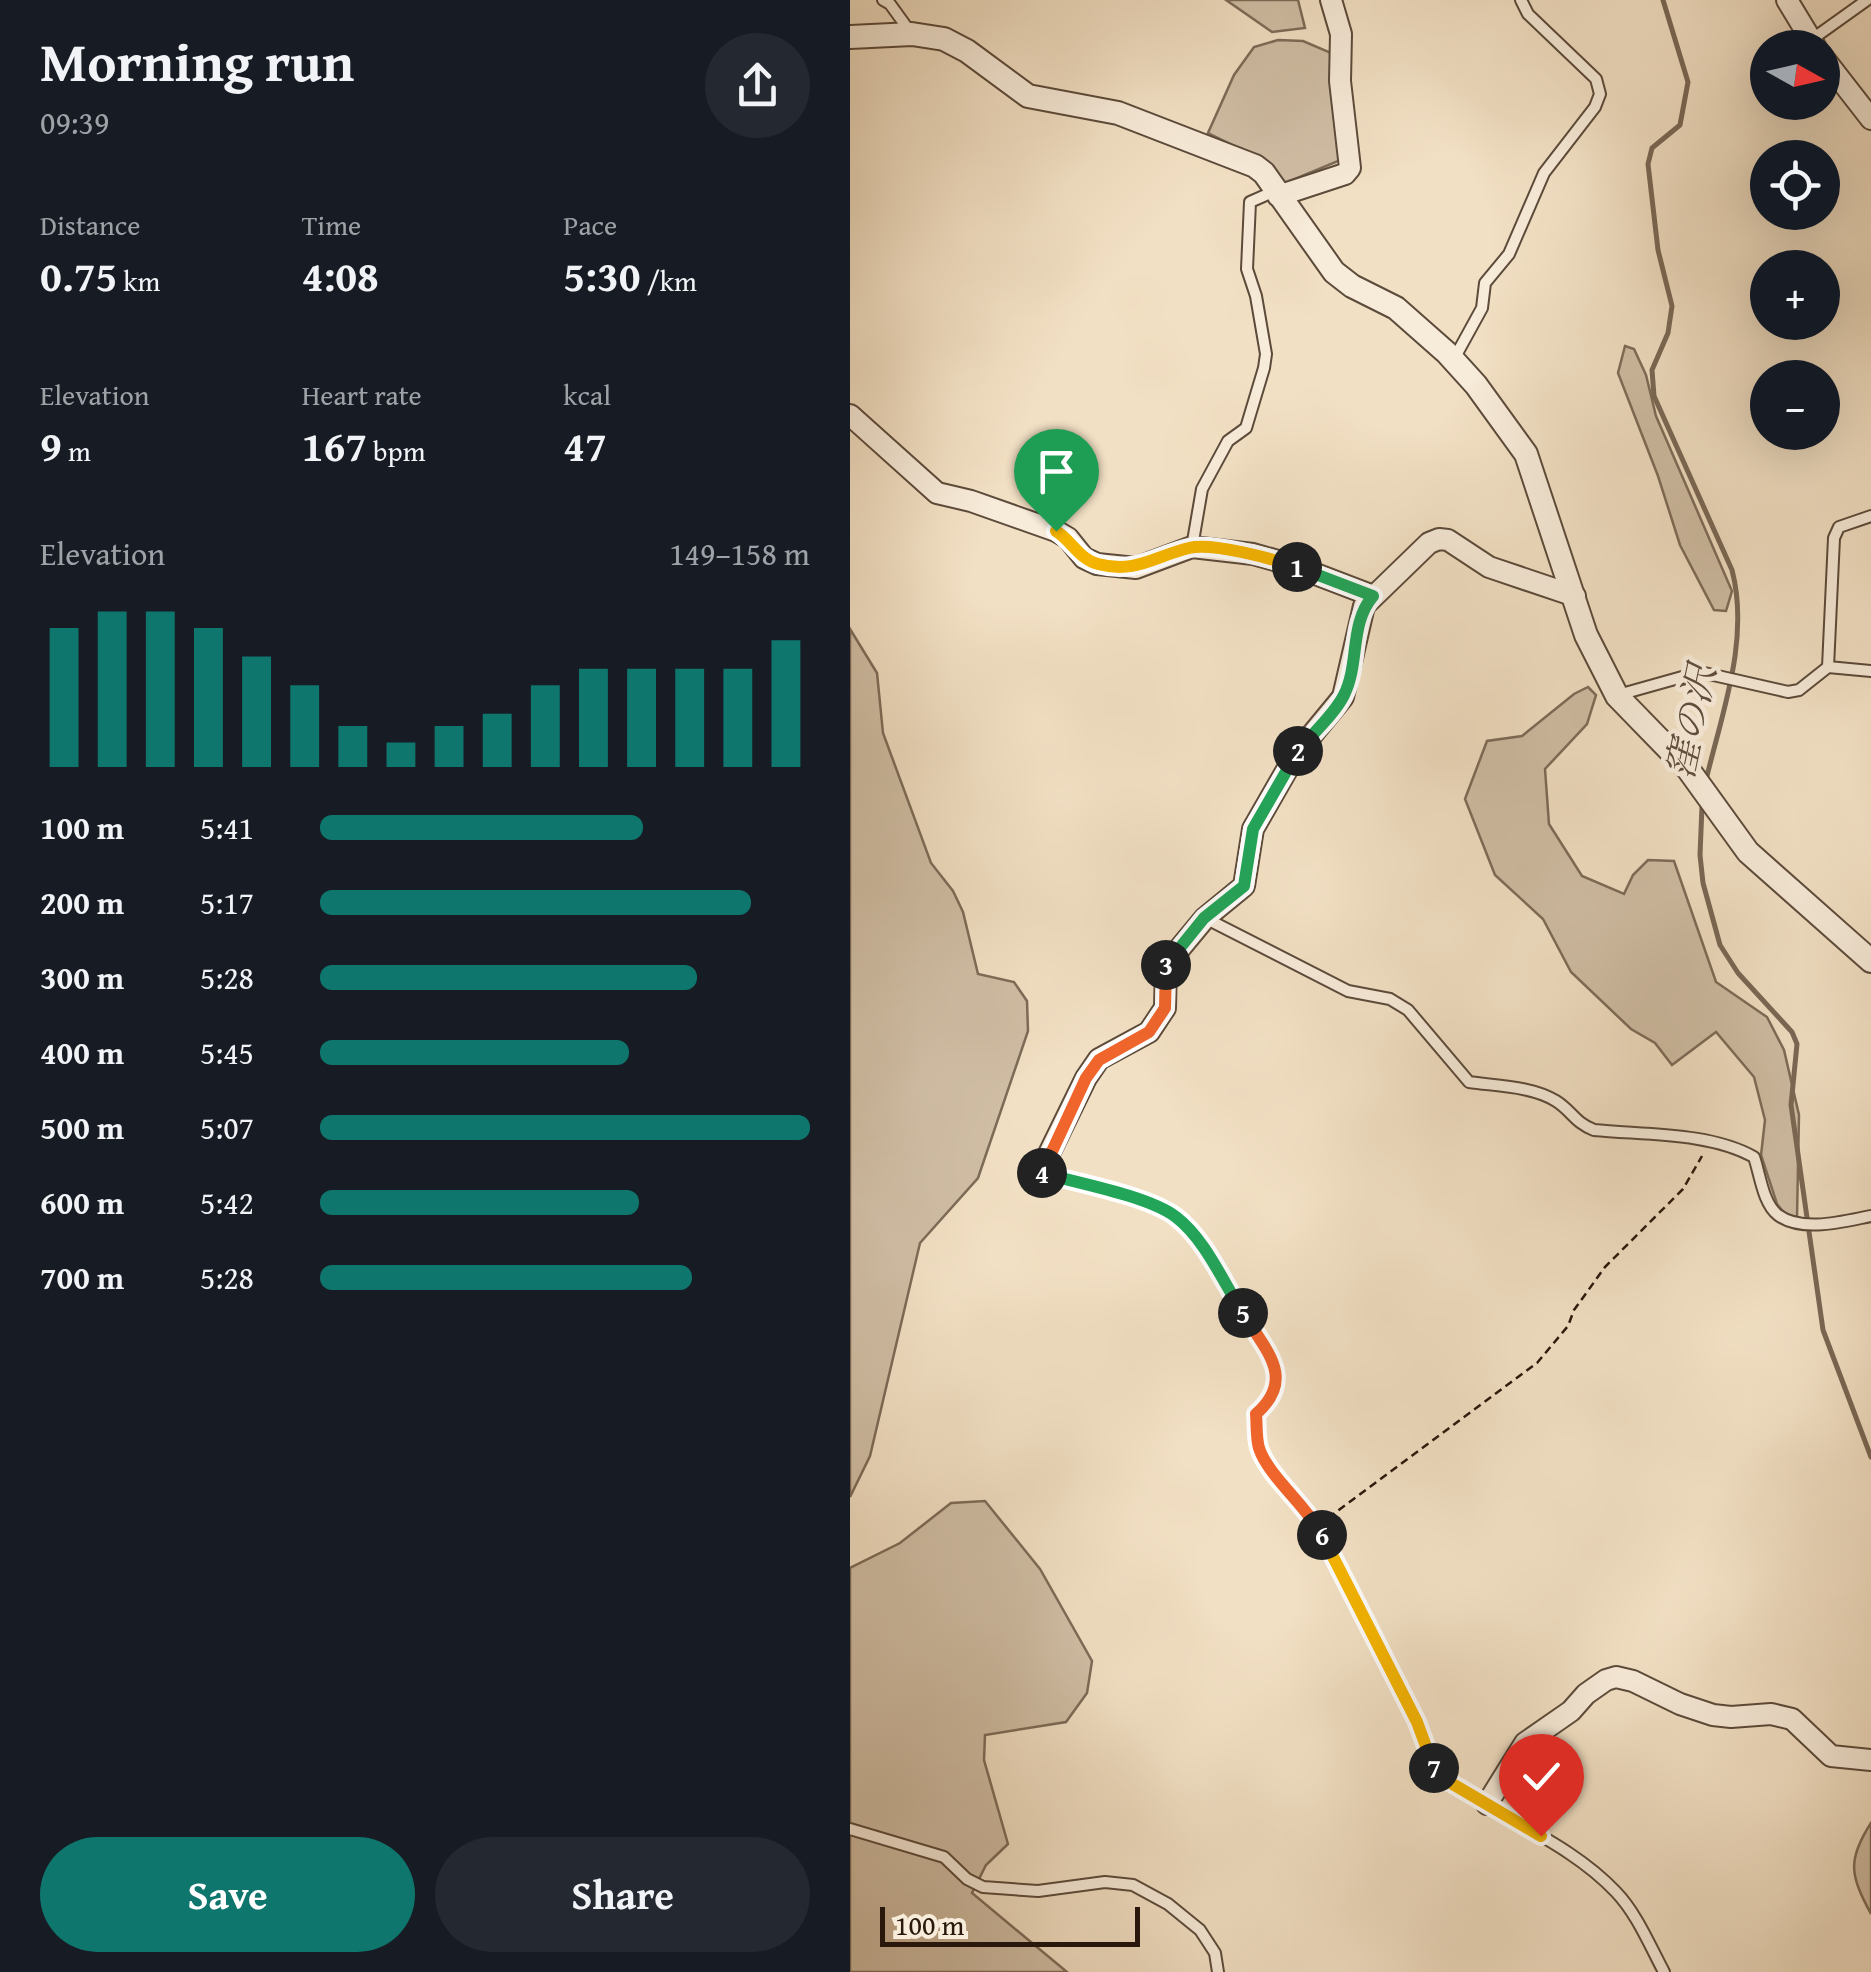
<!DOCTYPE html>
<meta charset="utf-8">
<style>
body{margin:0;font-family:"Gentium Book Plus","Noto Serif JP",serif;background:#242831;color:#f1f3f6;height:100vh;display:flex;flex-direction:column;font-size:38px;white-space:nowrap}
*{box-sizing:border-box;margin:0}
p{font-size:32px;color:#9ea1a6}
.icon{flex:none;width:55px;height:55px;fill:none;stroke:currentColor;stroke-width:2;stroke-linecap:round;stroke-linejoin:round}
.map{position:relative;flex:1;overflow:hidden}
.drawer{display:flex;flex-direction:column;background:#171b24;width:850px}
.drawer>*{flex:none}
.needle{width:65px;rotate:98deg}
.buttons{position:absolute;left:900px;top:30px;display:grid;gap:20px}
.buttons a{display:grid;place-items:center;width:90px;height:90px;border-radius:50%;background:#171b24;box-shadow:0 10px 40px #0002;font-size:50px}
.scale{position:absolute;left:30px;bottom:25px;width:260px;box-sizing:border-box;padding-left:10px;border:5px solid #2a180c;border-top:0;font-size:28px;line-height:35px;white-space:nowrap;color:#2a180c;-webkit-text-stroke:8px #f7ebd9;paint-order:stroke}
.pin{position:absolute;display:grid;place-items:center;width:85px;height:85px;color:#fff;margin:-102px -42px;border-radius:50% 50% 50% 0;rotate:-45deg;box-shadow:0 0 10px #0007}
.pin .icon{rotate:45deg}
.km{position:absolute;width:50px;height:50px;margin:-25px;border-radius:50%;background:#222;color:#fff;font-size:28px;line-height:50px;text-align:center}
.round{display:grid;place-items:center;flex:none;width:105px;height:105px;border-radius:52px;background:#242831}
.headline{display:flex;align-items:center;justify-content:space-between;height:170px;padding:0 40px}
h1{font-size:55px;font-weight:700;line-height:75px}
.stats{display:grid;grid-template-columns:repeat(3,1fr);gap:15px;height:170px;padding:10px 40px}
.stats div{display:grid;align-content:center}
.stats b{font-size:42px;font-weight:700}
.stats small{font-size:28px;font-weight:400}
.stats p{font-size:28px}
.chart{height:280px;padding:20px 40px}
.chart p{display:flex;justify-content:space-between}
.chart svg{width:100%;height:180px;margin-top:10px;stroke:#0f766e;stroke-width:6}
.button{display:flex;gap:20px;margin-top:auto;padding:20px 40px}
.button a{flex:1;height:115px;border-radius:60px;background:#0f766e;color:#fff;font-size:40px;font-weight:700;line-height:115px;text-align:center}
.button a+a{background:#242831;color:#f1f3f6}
ul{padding:0 40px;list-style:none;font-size:32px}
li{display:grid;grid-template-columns:160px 120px 1fr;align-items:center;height:75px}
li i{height:25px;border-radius:12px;background:#0f766e}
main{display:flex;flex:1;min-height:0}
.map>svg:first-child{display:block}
.green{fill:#d0bea5;stroke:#7d6b58;stroke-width:2.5}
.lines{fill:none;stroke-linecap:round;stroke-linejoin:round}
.stream{stroke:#796755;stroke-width:5}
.service-casing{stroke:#5c4a3a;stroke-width:14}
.minor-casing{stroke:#5c4a3a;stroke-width:24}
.tertiary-casing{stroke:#5c4a3a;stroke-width:26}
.path{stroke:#2a180c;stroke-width:2.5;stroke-dasharray:8 5;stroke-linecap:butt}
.service{stroke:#f7ebd9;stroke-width:10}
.minor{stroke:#f7ebd9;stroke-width:20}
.tertiary{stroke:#f7ebd9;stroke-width:22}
.split-1-casing{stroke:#fff;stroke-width:20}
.split-2-casing{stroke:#fff;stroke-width:20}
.split-3-casing{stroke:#fff;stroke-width:20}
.split-4-casing{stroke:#fff;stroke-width:20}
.split-5-casing{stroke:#fff;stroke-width:20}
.split-6-casing{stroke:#fff;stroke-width:20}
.split-7-casing{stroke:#fff;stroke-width:20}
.split-8-casing{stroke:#fff;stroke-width:20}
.split-1{stroke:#f5b400;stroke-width:12}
.split-2{stroke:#22a559;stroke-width:12}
.split-3{stroke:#22a559;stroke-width:12}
.split-4{stroke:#f0652b;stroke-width:12}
.split-5{stroke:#22a559;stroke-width:12}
.split-6{stroke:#f0652b;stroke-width:12}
.split-7{stroke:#f5b400;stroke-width:12}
.split-8{stroke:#f5b400;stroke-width:12}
.labels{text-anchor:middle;stroke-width:9;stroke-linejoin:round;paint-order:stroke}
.water-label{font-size:38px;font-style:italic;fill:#5f4d3c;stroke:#f7ebd9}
</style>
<main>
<section class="drawer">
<div class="headline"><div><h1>Morning run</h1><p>09:39</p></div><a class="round"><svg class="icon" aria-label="share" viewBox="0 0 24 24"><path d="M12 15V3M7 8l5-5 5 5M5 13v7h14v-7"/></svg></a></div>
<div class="stats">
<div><p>Distance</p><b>0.75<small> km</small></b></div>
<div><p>Time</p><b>4:08</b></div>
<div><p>Pace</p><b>5:30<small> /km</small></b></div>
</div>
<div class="stats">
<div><p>Elevation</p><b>9<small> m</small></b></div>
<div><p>Heart rate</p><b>167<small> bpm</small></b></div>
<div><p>kcal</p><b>47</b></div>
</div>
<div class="chart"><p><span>Elevation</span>149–158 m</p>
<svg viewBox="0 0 160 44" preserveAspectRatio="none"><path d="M5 44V10M15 44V6M25 44V6M35 44V10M45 44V17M55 44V24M65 44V34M75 44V38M85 44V34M95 44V31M105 44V24M115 44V20M125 44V20M135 44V20M145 44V20M155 44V13"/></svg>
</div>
<ul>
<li><b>100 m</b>5:41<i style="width:66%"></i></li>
<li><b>200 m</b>5:17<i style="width:88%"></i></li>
<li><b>300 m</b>5:28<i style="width:77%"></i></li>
<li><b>400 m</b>5:45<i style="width:63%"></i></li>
<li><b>500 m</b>5:07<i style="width:100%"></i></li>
<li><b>600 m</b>5:42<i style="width:65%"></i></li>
<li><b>700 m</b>5:28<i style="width:76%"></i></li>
</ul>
<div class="button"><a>Save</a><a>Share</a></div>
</section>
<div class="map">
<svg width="1021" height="1972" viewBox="0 0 1021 1972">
<rect width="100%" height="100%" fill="#f2e0c4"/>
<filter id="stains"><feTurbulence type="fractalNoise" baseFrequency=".002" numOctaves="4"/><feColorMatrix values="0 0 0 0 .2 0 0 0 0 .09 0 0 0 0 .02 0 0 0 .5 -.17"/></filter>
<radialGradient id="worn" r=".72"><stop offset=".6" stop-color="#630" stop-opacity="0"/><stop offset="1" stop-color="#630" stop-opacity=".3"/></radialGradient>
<g class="green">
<polygon points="376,0 448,0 455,28 422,32"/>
<polygon points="428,40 453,41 486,55 493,159 433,184 417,162 358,133 384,75 404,47"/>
<polygon points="775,346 784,349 796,375 806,416 882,591 876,611 864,610 830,545 808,476 768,373"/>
<polygon points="0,629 27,673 33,733 81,863 103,891 113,912 128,974 164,982 177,1001 178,1031 128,1178 70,1243 20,1456 0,1497"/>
<polygon points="738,687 746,695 737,724 695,769 699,824 732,876 774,894 783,875 798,860 824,861 866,982 917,1017 934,1050 949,1115 947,1218 939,1219 927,1204 911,1155 915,1120 904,1077 866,1032 822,1065 805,1043 781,1029 721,972 693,919 645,875 615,799 637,741 672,736 724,694"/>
<polygon points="135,1501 190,1569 242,1661 237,1693 216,1722 135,1735 134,1760 158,1844 136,1865 122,1893 217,1972 0,1972 0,1568 50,1543 101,1503"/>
<path d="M1021 1823V1914C1000 1875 997 1860 1021 1823Z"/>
</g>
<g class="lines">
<g class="stream">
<path d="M813 0 838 82 830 125 802 148 798 164 808 250 822 306 818 333 802 370 804 396 882 570C900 639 872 713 856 780"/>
<polyline points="852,806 850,855 853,883 870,945 888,973 942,1032 947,1044 941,1105 973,1330 1021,1457"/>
</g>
<g class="service-casing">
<g id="service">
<polyline points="33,0 40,4 61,33"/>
<polyline points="961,40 1017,0"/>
<polyline points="604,359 632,308 635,283 659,254 694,173 745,107 750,94 746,79 678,14 671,0"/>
<polyline points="342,547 352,489 378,441 396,428 414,368 416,354 406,296 397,269 400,202 425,191"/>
<polyline points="978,667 1021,671"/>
<polyline points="768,695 850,672 938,692 949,690 978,667 984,538 989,527 1021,516"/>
<path d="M355 918 498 991 540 999 558 1010 619 1082C646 1086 682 1086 706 1101 722 1111 724 1122 744 1130 795 1135 859 1132 904 1157 910 1174 913 1204 928 1215 952 1233 995 1221 1021 1216"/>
<path d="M191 1172C229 1183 272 1191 309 1207 349 1223 397 1321 421 1360 432 1385 427 1396 407 1414L409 1447 420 1468 467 1526 567 1722 579 1758 587 1771C642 1816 716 1839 766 1892 787 1914 800 1946 814 1972"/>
<polyline points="0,1829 94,1857 117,1879 133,1887 188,1891 255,1882 283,1885 318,1904 350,1930 365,1953 368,1972"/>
</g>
</g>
<g class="minor-casing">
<g id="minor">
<polyline points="937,0 966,48"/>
<polyline points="972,56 1021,119"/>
<polyline points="428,196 495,174 500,168 490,81 491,34 481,0"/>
<polyline points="0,415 87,493 121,501 206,531 218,538 234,558 247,564 286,568 342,547 403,554 442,565 523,596"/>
<polyline points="190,1172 236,1078 249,1059 299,1032 315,1008 316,965 355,918 394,886 403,829 446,754 493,697 514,606 579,543 589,539 598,540 639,567 725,596"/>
<polyline points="637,1804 675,1743 721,1711 736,1694 756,1680 766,1677 783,1681 830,1704 863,1715 881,1717 921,1714 942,1719 981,1756 1021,1760"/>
</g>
</g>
<g class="tertiary-casing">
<polyline id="tertiary" points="0,37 62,34 94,39 117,51 178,96 268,113 405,166 414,173 484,272 502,286 546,308 597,353 626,385 676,454 736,635 767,696 838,769 898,852 1021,961"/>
</g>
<polyline class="path" points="478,1518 687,1363 718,1326 724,1310 755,1267 833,1189 852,1156"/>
<use href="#service" class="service"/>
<use href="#minor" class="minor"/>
<use href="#tertiary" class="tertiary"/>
</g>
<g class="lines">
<g class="split-1-casing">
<path id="split-1" d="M206 531C221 540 230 560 248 564 286 574 305 556 339 548 362 542 423 559 447 567"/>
</g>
<g class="split-2-casing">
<path id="split-2" d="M447 567 523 596C499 624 510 663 494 695 484 715 462 734 448 751"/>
</g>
<g class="split-3-casing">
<polyline id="split-3" points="316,965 354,918 394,886 403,829 448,751"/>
</g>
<g class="split-4-casing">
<polyline id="split-4" points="192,1173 236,1078 249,1060 299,1032 315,1008 316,965"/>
</g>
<g class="split-5-casing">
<path id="split-5" d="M192 1173C227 1183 299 1196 326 1217 355 1239 373 1282 393 1313"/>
</g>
<g class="split-6-casing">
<path id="split-6" d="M393 1313C415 1350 447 1378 406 1414 407 1425 406 1438 409 1448 418 1476 456 1505 472 1535"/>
</g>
<g class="split-7-casing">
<polyline id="split-7" points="472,1535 567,1722 584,1768"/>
</g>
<g class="split-8-casing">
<polyline id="split-8" points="584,1768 601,1783 691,1836"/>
</g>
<use href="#split-1" class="split-1"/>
<use href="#split-2" class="split-2"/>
<use href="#split-3" class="split-3"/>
<use href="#split-4" class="split-4"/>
<use href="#split-5" class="split-5"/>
<use href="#split-6" class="split-6"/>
<use href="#split-7" class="split-7"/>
<use href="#split-8" class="split-8"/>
</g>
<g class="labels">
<g class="water-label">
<text transform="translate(841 722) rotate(-78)" y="13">窪の沢</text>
</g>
</g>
<rect width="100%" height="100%" filter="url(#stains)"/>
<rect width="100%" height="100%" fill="url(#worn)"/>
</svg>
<div class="buttons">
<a><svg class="needle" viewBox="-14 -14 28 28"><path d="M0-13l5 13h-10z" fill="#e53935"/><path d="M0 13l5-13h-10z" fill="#9ea1a6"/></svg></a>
<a><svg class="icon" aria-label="locate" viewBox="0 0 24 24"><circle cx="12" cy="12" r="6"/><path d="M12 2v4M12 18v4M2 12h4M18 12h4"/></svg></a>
<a>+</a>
<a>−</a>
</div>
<div class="scale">100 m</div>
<div class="pin" style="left:206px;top:531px;background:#1e9e55"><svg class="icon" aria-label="arrive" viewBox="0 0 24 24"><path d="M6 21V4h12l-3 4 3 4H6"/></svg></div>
<div class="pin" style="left:691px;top:1836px;background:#d93025"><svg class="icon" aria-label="check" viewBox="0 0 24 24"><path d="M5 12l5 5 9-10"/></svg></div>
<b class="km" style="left:447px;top:567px">1</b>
<b class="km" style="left:448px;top:751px">2</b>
<b class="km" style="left:316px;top:965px">3</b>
<b class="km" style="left:192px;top:1173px">4</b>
<b class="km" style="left:393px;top:1313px">5</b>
<b class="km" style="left:472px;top:1535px">6</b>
<b class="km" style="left:584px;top:1768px">7</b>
</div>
</main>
